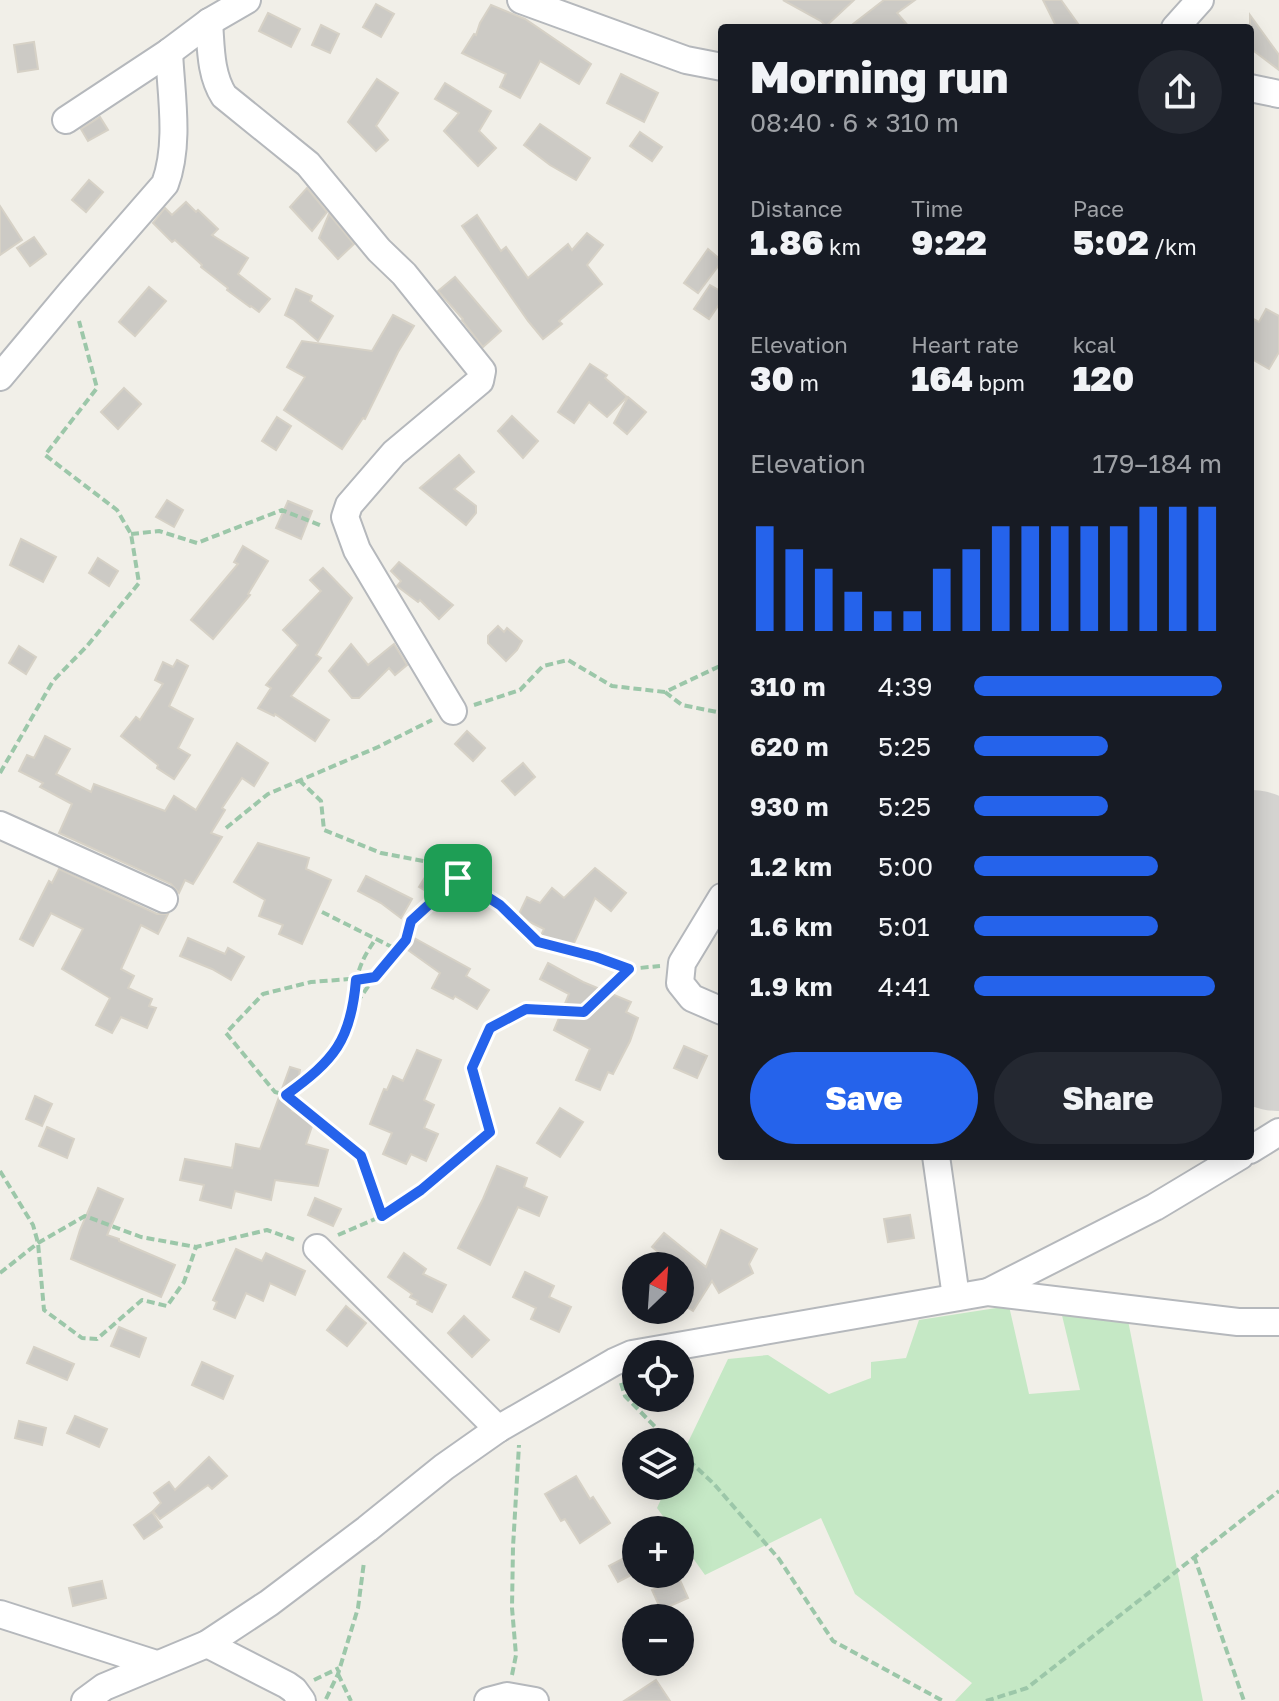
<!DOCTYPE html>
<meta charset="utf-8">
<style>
body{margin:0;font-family:"Golos Text",sans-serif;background:#242831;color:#f1f3f6;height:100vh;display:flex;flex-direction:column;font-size:30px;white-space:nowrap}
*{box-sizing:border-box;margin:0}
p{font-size:26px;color:#9ea1a6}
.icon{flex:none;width:44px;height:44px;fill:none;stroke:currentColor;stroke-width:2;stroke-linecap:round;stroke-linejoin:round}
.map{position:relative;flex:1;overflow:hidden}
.drawer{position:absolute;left:718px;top:24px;width:536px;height:1136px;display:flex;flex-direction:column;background:#171b24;border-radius:8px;box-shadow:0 4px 20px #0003}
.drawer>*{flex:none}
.needle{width:52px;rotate:25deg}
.controls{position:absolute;left:622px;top:1252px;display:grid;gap:16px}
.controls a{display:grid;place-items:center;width:72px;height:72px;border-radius:50%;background:#171b24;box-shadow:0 4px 20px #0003;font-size:40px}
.pin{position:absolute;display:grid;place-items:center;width:68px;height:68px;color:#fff;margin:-34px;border-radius:16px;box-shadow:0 4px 12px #0006}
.round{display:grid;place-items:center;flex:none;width:84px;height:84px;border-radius:42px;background:#242831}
.overview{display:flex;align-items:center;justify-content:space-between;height:136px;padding:0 32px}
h1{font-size:44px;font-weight:800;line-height:60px}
.stats{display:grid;grid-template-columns:repeat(3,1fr);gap:12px;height:136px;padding:8px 32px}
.stats div{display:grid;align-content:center}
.stats b{font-size:34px;font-weight:800}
.stats small{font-size:22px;font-weight:400}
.stats p{font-size:22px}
.chart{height:224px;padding:16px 32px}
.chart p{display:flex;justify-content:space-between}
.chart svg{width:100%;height:144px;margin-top:8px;stroke:#2563eb;stroke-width:6}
.action{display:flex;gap:16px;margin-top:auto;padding:16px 32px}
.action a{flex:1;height:92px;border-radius:48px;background:#2563eb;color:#fff;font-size:32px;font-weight:800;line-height:92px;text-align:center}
.action a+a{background:#242831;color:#f1f3f6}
ul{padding:0 32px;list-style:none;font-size:26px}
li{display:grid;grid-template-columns:128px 96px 1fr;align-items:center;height:60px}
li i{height:20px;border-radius:10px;background:#2563eb}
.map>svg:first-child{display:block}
.green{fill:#c5e8c5}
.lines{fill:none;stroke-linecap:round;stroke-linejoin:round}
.runway{stroke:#d4d3d0;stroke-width:154}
.building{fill:#cccac5;stroke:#d6d1c6;stroke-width:2}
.street-casing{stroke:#b5b8bc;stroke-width:30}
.path{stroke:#9cc7a9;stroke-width:4;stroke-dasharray:8 4;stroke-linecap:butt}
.street{stroke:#fff;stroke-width:26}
.route-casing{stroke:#fff;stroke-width:16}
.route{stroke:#2563eb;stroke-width:10}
</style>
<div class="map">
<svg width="1279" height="1701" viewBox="0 0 1279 1701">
<rect width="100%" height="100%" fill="#f1efe8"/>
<polygon class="green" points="1124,1300 1203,1701 955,1701 972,1683 855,1594 821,1518 705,1575 680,1540 680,1530 673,1530 657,1508 667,1486 680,1486 680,1459 728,1359 768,1355 829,1394 871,1378 871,1362 906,1358 919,1320 1009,1306 1029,1394 1080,1390 1059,1303"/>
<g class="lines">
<polyline class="runway" points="1250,867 1279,1034"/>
</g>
<g class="building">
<polygon points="783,0 854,0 826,26 821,21"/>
<polygon points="884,0 915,0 897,13 910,28 848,28"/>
<polygon points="1043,0 1061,0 1081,28 1057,28"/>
<polygon points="376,4 394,14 381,37 363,27"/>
<polygon points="491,5 525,19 591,64 579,84 540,61 520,98 500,87 506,74 462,53 474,34 476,35 480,23"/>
<polygon points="268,13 300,29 291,47 259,31"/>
<polygon points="1250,15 1279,55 1279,70 1250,48"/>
<polygon points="321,25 339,34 330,53 312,45"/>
<polygon points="34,42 38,69 18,72 14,45"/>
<polygon points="621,74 658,93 644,122 607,103"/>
<polygon points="377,79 398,93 376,126 388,140 376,151 348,122"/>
<polygon points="445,83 491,111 479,131 496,148 478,166 444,131 459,113 435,99"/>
<polygon points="100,117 108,130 88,141 81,129"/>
<polygon points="540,124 590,158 576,180 550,165 524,145"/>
<polygon points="640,132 662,147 652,161 630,146"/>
<polygon points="89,180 103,192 86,212 72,200"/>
<polygon points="307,188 327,212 312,231 290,207"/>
<polygon points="186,202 196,212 198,210 218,229 212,235 248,258 238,274 270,299 259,312 251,306 250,307 227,290 228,288 201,267 202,265 175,240 172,242 153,223 165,208 172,215"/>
<polygon points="0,206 22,240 0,255"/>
<polygon points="329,214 354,244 338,259 319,238"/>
<polygon points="477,215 501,251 506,247 528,278 568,244 572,250 587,233 603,245 587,265 602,284 559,321 562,324 543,339 528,321 462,226"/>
<polygon points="34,237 46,254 30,266 17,248"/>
<polygon points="708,249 722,261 698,293 684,283"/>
<polygon points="455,277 501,331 483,347 462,320 463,319 438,291"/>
<polygon points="710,285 722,292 722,300 709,319 694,309"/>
<polygon points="149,287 166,301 135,336 119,322"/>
<polygon points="296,289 312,296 310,301 333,316 318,341 294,320 285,315"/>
<polygon points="1266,309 1279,316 1279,352 1269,369 1250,358 1250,317 1259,322"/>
<polygon points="393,315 414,326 398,352 365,419 363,418 342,449 284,410 305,377 287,367 302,341 372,351"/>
<polygon points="590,364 607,375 605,378 627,397 607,417 589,402 574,423 558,412"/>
<polygon points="124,388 141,404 118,429 101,412"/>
<polygon points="628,397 646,412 627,434 614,423"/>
<polygon points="512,416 538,441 523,458 498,431"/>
<polygon points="277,417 291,426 276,450 262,441"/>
<polygon points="459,455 474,472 454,489 476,506 476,513 466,525 420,488"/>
<polygon points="167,500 183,510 174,527 156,517"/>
<polygon points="288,501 312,511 301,539 276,528"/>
<polygon points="21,539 56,557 43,582 10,565"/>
<polygon points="243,546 268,561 248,594 250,595 213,639 191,620 238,564 234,562"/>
<polygon points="98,558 118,571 109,586 89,573"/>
<polygon points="399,562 453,605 439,619 420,600 418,602 397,586 401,581 391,571"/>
<polygon points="323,568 352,598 316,655 321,658 291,696 329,720 315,741 275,714 274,716 258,708 271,688 266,685 298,645 283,630 321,591 310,580"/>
<polygon points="498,626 504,632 507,628 522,641 517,650 506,661 488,643 488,636"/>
<polygon points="351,644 368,665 394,644 407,665 395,675 389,668 359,698 352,698 329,671"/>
<polygon points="19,646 36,657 26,674 9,663"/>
<polygon points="177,660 188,666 169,706 193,719 178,748 190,755 174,779 157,768 158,765 121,736 136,717 140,720 163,684 155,680 163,662 173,667"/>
<polygon points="467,731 485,748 473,761 455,744"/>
<polygon points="45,736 70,749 56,774 91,792 94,784 165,811 174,796 196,810 237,743 268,763 254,786 242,778 222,808 225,810 211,833 222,837 193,884 185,880 179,893 171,884 59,833 72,804 40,787 43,783 19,771 27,755 34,758"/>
<polygon points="523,763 535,777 515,795 502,781"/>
<polygon points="258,843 309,858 306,869 331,880 302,944 279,934 283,925 259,916 265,900 234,882"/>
<polygon points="434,863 458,878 443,901 419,887"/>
<polygon points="595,868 626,893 611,911 595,898 568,956 538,942 544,929 518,916 527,897 540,903 552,888 564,898"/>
<polygon points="59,869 157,914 168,914 158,934 141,925 121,969 134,976 128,988 152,999 149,1006 156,1008 147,1028 121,1017 112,1033 96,1025 110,998 62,969 83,929 51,913 33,946 20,939 49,881 52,883"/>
<polygon points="366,876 412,899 401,918 381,903 358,891"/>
<polygon points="407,934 470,969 466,976 489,990 477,1009 455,996 453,999 432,988 440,973 401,945"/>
<polygon points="188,938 225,954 228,948 244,957 231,980 212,969 180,956"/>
<polygon points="548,963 583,982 631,1002 626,1012 638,1018 630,1041 613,1074 608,1072 600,1090 576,1080 590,1049 554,1030 569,994 540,979"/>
<polygon points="684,1046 707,1056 697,1078 674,1068"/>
<polygon points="417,1050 441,1060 424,1100 434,1105 424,1128 438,1134 426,1161 411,1154 406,1164 383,1154 392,1133 370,1124 384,1089 387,1090 393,1076 403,1081"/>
<polygon points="290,1067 300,1070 292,1111 314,1120 306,1144 328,1150 318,1186 275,1180 271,1200 235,1191 231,1208 200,1200 204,1185 180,1180 185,1159 232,1168 236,1144 260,1149"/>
<polygon points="35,1096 52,1104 42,1126 26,1119"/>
<polygon points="560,1108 583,1122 560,1157 537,1143"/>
<polygon points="47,1127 74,1139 67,1158 39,1146"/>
<polygon points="497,1166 527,1178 524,1187 547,1197 539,1216 518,1207 490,1265 458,1248 483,1199"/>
<polygon points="98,1188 123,1199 107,1235 119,1239 119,1241 175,1265 161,1297 71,1259 80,1230"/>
<polygon points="315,1198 341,1209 333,1226 308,1215"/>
<polygon points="910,1215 914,1238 888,1242 884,1219"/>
<polygon points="721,1230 757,1249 749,1264 753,1273 719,1293 712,1281 693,1311 680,1303 680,1266 675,1266 652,1247 664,1233 706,1267"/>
<polygon points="236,1249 262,1261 266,1253 305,1271 295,1295 270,1283 263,1301 246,1293 235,1318 214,1309 217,1302 213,1300"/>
<polygon points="404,1253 426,1269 423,1274 446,1285 432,1312 417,1304 418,1301 410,1297 412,1294 388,1277"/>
<polygon points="525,1272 554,1286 549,1297 571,1307 559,1332 531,1319 536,1308 513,1297"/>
<polygon points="346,1306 366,1323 347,1346 327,1330"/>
<polygon points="464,1316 489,1340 472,1357 448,1333"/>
<polygon points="119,1327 146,1338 139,1357 111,1346"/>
<polygon points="34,1347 74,1364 67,1380 27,1363"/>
<polygon points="202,1362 233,1376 223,1399 192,1385"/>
<polygon points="75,1416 107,1429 99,1447 67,1433"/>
<polygon points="19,1421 46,1428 42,1445 15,1438"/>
<polygon points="209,1457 227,1476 212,1489 208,1485 160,1519 153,1511 161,1503 154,1493 169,1482 175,1490"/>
<polygon points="576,1476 590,1499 593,1497 610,1523 580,1543 565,1519 561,1521 545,1494"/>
<polygon points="152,1512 162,1527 144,1539 134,1525"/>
<polygon points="626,1557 635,1573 618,1582 609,1566"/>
<polygon points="679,1578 688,1598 661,1610 652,1590"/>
<polygon points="102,1581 106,1598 73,1606 69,1588"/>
<polygon points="656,1680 670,1701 624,1701"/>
</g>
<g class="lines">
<g class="street-casing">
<g id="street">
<polyline points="521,0 686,60 722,67"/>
<path d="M209 22C211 47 210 74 224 96L308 164 379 250 404 274 482 371 480 381 394 453 349 505 345 517 357 550 453 711"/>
<polyline points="1175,28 1200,0"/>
<polyline points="1250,88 1279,94"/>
<polyline points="66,120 169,52 209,22 247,0"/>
<path d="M0 377 71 292 165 184C180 144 171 94 169 52"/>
<polyline points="0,825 164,899"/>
<polyline points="722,897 682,963 680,983 692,998 722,1011"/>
<polyline points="1250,1150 1279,1132"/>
<polyline points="936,1156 956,1297"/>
<polyline points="317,1248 498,1429"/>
<polyline points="988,1292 1155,1207 1240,1156"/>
<polyline points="0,1614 156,1664"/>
<polyline points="207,1644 287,1685 294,1690 302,1701"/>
<polyline points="85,1701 104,1687 207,1644 269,1603 367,1529 444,1467 498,1429 614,1362 632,1354 988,1292 1238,1322 1279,1322"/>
<polyline points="488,1701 507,1696 535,1701"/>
</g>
</g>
<g class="path">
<polyline points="131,534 159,531 197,543 282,510 322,526"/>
<polyline points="665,692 682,705 722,713"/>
<polyline points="474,705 520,690 543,666 568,660 612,686 665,692 722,665"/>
<polyline points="0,773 53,681 87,646 139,583 131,534 117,510 45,455 97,388 79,321"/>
<polyline points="299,780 321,801 324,830 381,853 445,865 458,878 500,905 538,942 596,957 629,969"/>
<polyline points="226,828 268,794 378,747 432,720"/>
<polyline points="322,912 398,950 375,977 311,982 263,994 226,1033 275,1092 286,1095 361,1156 382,1216"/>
<polyline points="398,950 406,940 411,921 458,878"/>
<path d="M354 1006C356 975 358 965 375 940"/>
<polyline points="286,1095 319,1070 341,1044 353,1008 374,978"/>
<polyline points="0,1171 33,1225 38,1243 44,1310 82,1338 97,1339 142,1300 167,1306 184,1282 196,1247"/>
<polyline points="338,1235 382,1216 421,1190 490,1132 472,1068 490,1028 526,1009 584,1012 629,969 660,966"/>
<polyline points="0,1273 38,1243 85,1216 141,1237 196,1247 267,1230 295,1240"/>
<polyline points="621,1383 625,1396 670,1442"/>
<polyline points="680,1452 714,1484 779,1559 833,1641 943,1701"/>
<polyline points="1194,1556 1244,1701"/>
<polyline points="338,1674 351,1701"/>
<polyline points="512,1675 516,1655 512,1608 513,1547 519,1445"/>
<polyline points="314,1680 339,1668"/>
<polyline points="326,1699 338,1674 358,1608 364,1562"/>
<polyline points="986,1701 1027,1688 1279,1491"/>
</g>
<use href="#street" class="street"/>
</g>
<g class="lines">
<g class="route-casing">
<path id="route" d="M458 878 500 905 538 942 596 957 629 969 584 1012 526 1009 490 1028 472 1068 490 1132 421 1190 382 1216 361 1156 286 1095C334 1060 351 1041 356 980L375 977 406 940 411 921Z"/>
</g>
<use href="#route" class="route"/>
</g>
</svg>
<div class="controls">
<a><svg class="needle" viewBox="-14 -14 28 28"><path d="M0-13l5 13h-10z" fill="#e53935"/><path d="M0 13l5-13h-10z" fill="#9ea1a6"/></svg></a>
<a><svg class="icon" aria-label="locate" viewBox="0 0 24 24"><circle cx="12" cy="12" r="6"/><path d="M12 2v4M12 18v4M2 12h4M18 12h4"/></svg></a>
<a><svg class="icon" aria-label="layers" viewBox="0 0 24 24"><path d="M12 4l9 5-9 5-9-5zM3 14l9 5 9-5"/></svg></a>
<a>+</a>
<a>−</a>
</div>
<div class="pin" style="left:458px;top:878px;background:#1e9e55"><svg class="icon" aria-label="arrive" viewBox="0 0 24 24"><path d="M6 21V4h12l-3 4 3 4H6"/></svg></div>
<section class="drawer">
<div class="overview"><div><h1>Morning run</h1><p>08:40 · 6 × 310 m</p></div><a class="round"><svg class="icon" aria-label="share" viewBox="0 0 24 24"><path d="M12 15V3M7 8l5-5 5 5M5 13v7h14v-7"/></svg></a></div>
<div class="stats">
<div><p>Distance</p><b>1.86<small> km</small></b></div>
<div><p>Time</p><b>9:22</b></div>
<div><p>Pace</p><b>5:02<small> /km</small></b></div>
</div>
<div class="stats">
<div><p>Elevation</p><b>30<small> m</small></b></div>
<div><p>Heart rate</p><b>164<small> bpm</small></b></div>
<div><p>kcal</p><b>120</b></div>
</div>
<div class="chart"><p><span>Elevation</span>179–184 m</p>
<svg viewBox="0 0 160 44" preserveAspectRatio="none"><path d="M5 44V12M15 44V19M25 44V25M35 44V32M45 44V38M55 44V38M65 44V25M75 44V19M85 44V12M95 44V12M105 44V12M115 44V12M125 44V12M135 44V6M145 44V6M155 44V6"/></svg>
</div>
<ul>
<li><b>310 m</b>4:39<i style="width:100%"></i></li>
<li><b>620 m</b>5:25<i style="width:54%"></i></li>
<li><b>930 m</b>5:25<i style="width:54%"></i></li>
<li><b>1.2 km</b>5:00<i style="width:74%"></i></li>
<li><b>1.6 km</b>5:01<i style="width:74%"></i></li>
<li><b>1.9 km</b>4:41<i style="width:97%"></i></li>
</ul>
<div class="action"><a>Save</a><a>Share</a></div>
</section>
</div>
